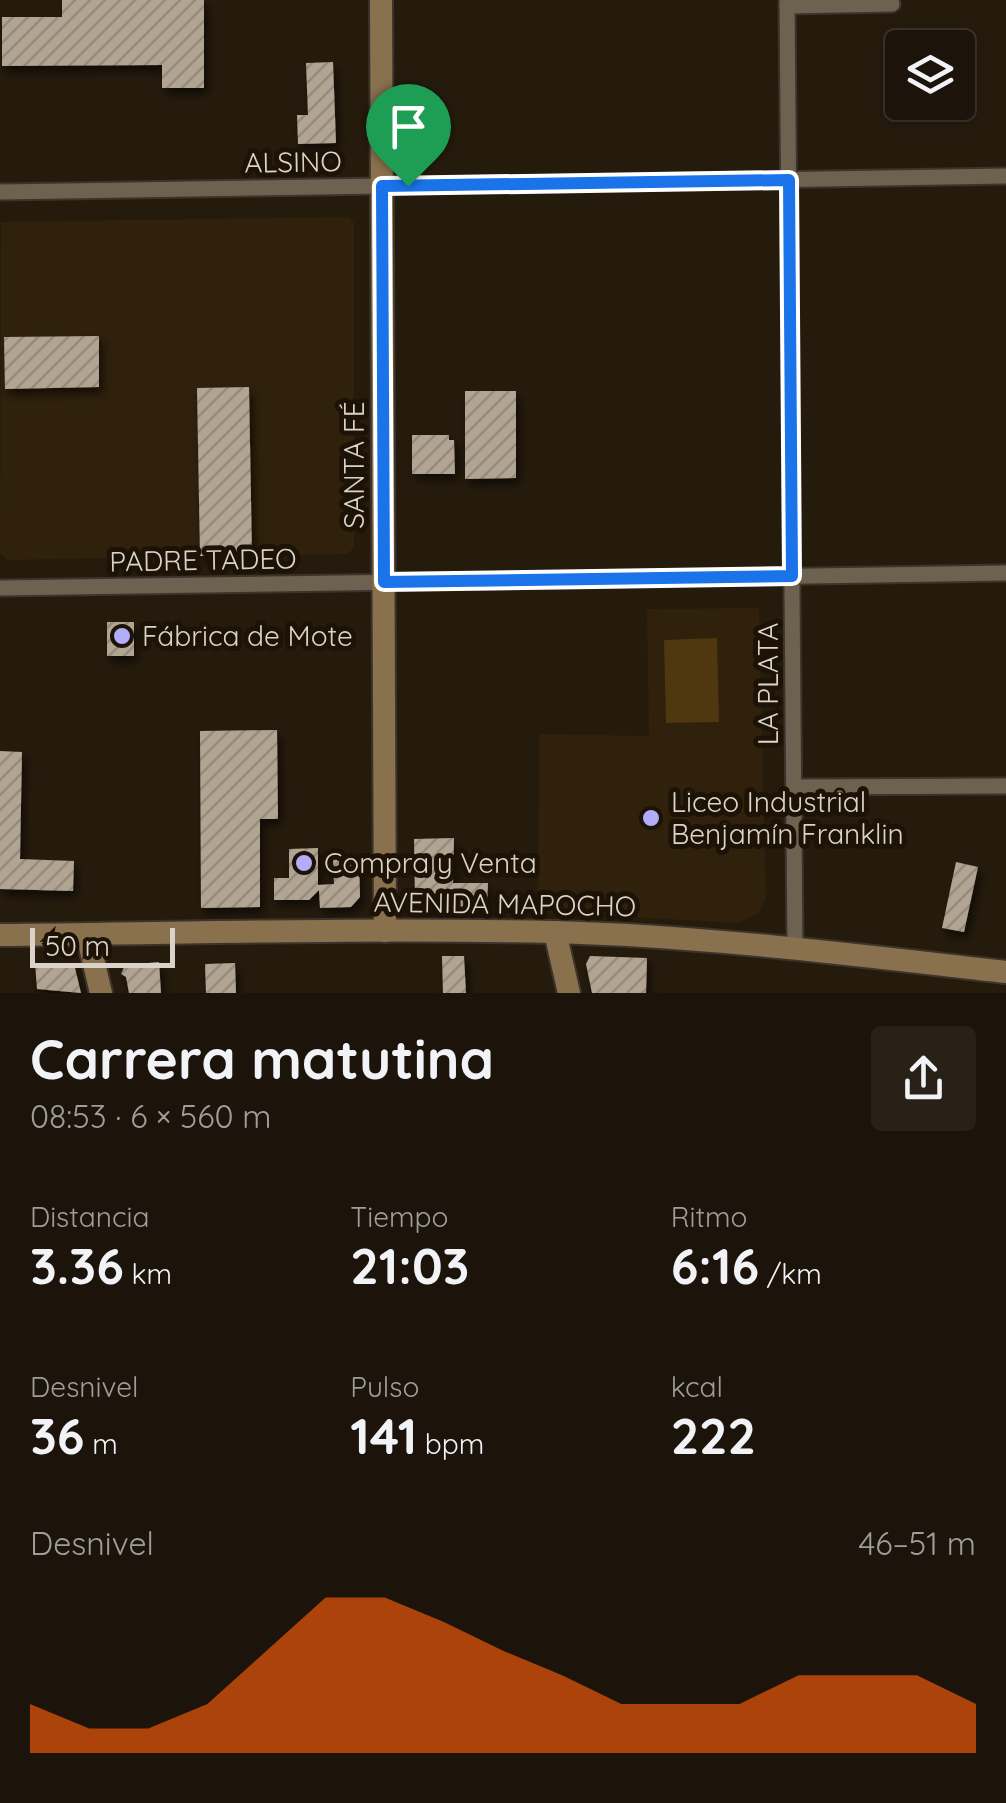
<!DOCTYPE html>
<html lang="es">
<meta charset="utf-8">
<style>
body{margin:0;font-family:Quicksand,sans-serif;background:#292118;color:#f1f3f6;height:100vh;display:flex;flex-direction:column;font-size:38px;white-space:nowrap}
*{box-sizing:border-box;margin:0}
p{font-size:32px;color:#a09e9c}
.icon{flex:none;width:55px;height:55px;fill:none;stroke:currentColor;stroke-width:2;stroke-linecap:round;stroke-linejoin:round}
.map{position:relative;height:993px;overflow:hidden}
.drawer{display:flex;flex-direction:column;background:#1c140a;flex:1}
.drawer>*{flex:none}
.buttons{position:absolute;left:885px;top:30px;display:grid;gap:20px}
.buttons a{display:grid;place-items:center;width:90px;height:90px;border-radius:10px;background:#1c140a;box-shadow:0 5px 15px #0003,0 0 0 2px #3a332b;font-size:50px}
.scale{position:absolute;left:30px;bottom:25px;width:145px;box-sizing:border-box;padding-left:10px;border:5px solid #dad3ca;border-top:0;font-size:28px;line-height:35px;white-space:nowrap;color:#dad3ca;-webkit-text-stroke:8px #1c1205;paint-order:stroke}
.pin{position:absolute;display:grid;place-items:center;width:85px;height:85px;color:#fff;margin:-102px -42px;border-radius:50% 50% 50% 0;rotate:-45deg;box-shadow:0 0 10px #0007}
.pin .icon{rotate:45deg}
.round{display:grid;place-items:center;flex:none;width:105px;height:105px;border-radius:10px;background:#292118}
.headline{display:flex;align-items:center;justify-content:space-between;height:170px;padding:0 30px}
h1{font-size:55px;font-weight:800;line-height:75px}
.stats{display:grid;grid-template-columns:repeat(3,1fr);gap:15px;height:170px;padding:10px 30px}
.stats div{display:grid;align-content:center}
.stats b{font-size:50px;font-weight:800}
.stats small{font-size:28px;font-weight:400}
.stats p{font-size:28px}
.chart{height:280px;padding:20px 30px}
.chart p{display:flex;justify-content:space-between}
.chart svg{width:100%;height:180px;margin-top:10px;fill:#ea580c;opacity:.7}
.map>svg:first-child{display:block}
.built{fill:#2f210c}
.pitch{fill:#4f3710}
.building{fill:url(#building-hatch);filter:url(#shadow)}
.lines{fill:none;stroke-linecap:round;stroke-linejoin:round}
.street-casing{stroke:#3b332c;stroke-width:19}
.secondary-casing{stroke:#3b332c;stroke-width:26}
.street{stroke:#6d6150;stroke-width:15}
.secondary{stroke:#89714d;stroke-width:22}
.route-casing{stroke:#fff;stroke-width:20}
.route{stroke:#1a73e8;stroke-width:12}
.poi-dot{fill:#b1adfa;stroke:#1c1205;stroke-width:4}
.labels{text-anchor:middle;stroke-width:10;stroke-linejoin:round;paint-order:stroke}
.street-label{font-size:28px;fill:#dad3ca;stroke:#1c1205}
.poi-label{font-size:28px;fill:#dad3ca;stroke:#1c1205;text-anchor:start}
</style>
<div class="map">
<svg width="1006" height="993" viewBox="0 0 1006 993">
<defs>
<pattern id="building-hatch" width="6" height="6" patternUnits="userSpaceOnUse" patternTransform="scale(2.5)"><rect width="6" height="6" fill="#b1a492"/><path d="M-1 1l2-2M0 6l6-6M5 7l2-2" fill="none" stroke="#958b7d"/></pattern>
<filter id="shadow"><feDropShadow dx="3.5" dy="6" stdDeviation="5" flood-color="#0009"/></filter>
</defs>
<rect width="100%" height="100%" fill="#251b0d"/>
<g class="built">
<polygon points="349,217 354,223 354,548 347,554 7,560 0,553 1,222"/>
<polygon points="759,608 766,899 758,914 738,923 538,912 539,734 649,736 647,609"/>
</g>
<polygon class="pitch" points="717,638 719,722 666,723 664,640"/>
<g class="building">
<polygon points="62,0 204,0 204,88 162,88 162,65 2,66 2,17 62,17"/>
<polygon points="333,62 336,143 298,144 297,115 308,115 306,63"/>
<polygon points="99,336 99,387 5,389 4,337"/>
<polygon points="249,387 252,556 200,556 197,388"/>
<polygon points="465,391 516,391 516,478 465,479"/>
<polygon points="412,435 449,435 449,440 454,440 455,474 412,474"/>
<rect x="107" y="622" width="27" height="34"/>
<polygon points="277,730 278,819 260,819 260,907 201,908 200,731"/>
<polygon points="0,751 22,752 20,859 74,861 73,891 0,889"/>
<polygon points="454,838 453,883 488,883 487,908 421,908 415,900 414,839"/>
<polygon points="318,848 318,885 334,884 333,857 359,857 360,897 351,907 320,908 319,890 309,900 274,900 274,878 289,878 289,849"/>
<polygon points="956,862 978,867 964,932 942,928"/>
<polygon points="442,956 464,956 466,993 443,993"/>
<polygon points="590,956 647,958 646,993 592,993 586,964"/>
<polygon points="159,962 161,993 129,993 126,977 121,974 125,965"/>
<polygon points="35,963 70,963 75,968 81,993 37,989"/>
<polygon points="235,963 236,993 206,993 205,964"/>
</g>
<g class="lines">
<g class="street-casing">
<g id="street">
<polyline points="787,0 795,947"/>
<polyline points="787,6 892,4"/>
<polyline points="0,192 1006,176"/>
<polyline points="0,588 1006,573"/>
<polyline points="794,787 1006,786"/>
</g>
</g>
<g class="secondary-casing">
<g id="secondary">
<polyline points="381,0 385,931"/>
<polyline points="555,932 569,993"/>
<polyline points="87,934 101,993"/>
<path d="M0 935C184 933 369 928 553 932 705 936 855 955 1006 972"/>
</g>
</g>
<use href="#street" class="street"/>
<use href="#secondary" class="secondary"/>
</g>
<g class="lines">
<g class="route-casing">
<polygon id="route" points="789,180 792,576 384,582 382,186"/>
</g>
<use href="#route" class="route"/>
</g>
<g class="poi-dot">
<circle cx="122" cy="636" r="10"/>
<circle cx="651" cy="818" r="10"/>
<circle cx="304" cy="863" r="10"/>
</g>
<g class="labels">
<g class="street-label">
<text transform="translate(293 162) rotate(-1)" y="10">ALSINO</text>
<text transform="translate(354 465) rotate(-90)" y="10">SANTA FÉ</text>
<text transform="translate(203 560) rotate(-1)" y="10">PADRE TADEO</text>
<text transform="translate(768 684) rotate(-90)" y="10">LA PLATA</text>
<text transform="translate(505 904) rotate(1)" y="10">AVENIDA MAPOCHO</text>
</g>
<g class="poi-label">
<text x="142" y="646">Fábrica de Mote</text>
<text x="671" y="812">Liceo Industrial<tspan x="671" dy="32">Benjamín Franklin</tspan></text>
<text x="324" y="873">Compra y Venta</text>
</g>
</g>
</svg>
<div class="buttons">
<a><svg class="icon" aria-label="layers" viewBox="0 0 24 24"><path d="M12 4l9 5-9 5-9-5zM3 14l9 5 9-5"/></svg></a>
</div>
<div class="scale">50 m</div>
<div class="pin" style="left:408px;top:186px;background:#1e9e55"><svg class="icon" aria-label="arrive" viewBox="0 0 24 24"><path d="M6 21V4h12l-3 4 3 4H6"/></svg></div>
</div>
<section class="drawer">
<div class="headline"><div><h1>Carrera matutina</h1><p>08:53 · 6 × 560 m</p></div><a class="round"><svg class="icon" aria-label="share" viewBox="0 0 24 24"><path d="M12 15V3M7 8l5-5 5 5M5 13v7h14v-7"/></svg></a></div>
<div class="stats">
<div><p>Distancia</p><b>3.36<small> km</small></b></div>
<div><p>Tiempo</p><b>21:03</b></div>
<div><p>Ritmo</p><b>6:16<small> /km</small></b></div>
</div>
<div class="stats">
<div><p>Desnivel</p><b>36<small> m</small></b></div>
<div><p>Pulso</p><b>141<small> bpm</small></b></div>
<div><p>kcal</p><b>222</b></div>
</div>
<div class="chart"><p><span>Desnivel</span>46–51 m</p>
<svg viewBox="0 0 160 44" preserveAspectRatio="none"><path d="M0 44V32L10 38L20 38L30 32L40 19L50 6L60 6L70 12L80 19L90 25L100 32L110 32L120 32L130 25L140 25L150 25L160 32V44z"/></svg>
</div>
</section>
